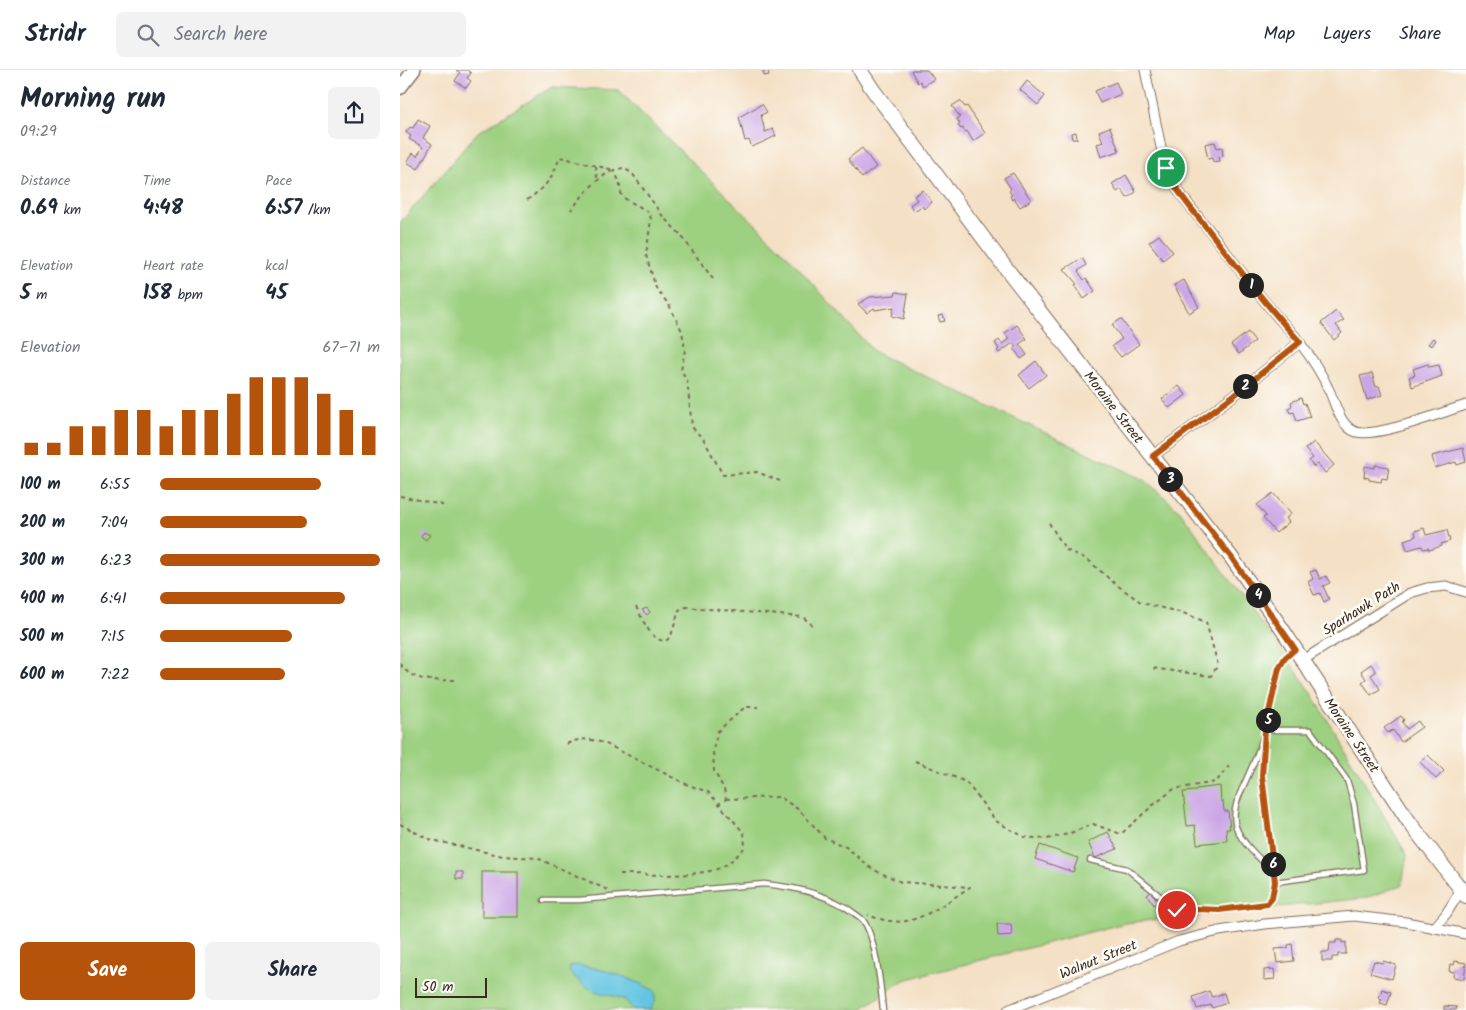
<!DOCTYPE html>
<meta charset="utf-8">
<style>
body{margin:0;font-family:Kalam,sans-serif;background:#f2f2f3;color:#1f2937;height:100vh;display:flex;flex-direction:column;font-size:19px;white-space:nowrap}
*{box-sizing:border-box;margin:0}
p{font-size:16px;color:#747a83}
.icon{flex:none;width:28px;height:28px;fill:none;stroke:currentColor;stroke-width:2;stroke-linecap:round;stroke-linejoin:round}
.map{position:relative;flex:1;overflow:hidden}
.side{display:flex;flex-direction:column;background:#fff;width:400px}
.side>*{flex:none}
.scale{position:absolute;left:15px;bottom:12px;width:72px;box-sizing:border-box;padding-left:5px;border:2px solid #3b2a1e;border-top:0;font-size:14px;line-height:18px;white-space:nowrap;color:#3b2a1e;-webkit-text-stroke:4px #fdfcf7;paint-order:stroke}
.pin{position:absolute;display:grid;place-items:center;width:42px;height:42px;color:#fff;margin:-21px;border:2px solid #fff;border-radius:50%;box-shadow:0 1px 5px #0007}
.km{position:absolute;width:25px;height:25px;margin:-12px;border-radius:50%;background:#222;color:#fff;font-size:14px;line-height:25px;text-align:center}
.round{display:grid;place-items:center;flex:none;width:52px;height:52px;border-radius:8px;background:#f2f2f3}
.head{display:flex;align-items:center;justify-content:space-between;height:85px;padding:0 20px}
h1{font-size:28px;font-weight:800;line-height:38px}
.figures{display:grid;grid-template-columns:repeat(3,1fr);gap:8px;height:85px;padding:5px 20px}
.figures div{display:grid;align-content:center}
.figures b{font-size:21px;font-weight:800}
.figures small{font-size:14px;font-weight:400}
.figures p{font-size:14px}
.chart{height:140px;padding:10px 20px}
.chart p{display:flex;justify-content:space-between}
.chart svg{width:100%;height:90px;margin-top:5px;stroke:#b45309;stroke-width:6}
.primary-button{display:flex;gap:10px;margin-top:auto;padding:10px 20px}
.primary-button a{flex:1;height:58px;border-radius:8px;background:#b45309;color:#fff;font-size:20px;font-weight:800;line-height:58px;text-align:center}
.primary-button a+a{background:#f2f2f3;color:#1f2937}
ul{padding:0 20px;list-style:none;font-size:16px}
li{display:grid;grid-template-columns:80px 60px 1fr;align-items:center;height:38px}
li i{height:12px;border-radius:6px;background:#b45309}
header{display:flex;align-items:center;gap:30px;box-sizing:border-box;height:70px;padding:0 25px;background:#fff;border-bottom:1px solid #e0e1e3}
header strong{font-size:24px}
nav{display:flex;gap:28px;margin-inline-start:auto;font-size:18px}
.search{width:350px;height:45px;background:#f2f2f3;display:flex;align-items:center;gap:12px;box-sizing:border-box;padding:0 18px;border-radius:8px;color:#747a83;font-size:19px}
main{display:flex;flex:1;min-height:0}
.map>svg:first-child{display:block}
.green{fill:#9dd081;stroke:#6c7d50}
.water{fill:#64c5e2;stroke:#507880}
.building{fill:#cba6e6}
.lines{fill:none;stroke-linecap:round;stroke-linejoin:round}
.lane-casing{stroke:#7c6a58;stroke-width:7}
.street-casing{stroke:#7c6a58;stroke-width:11}
.secondary-casing{stroke:#7c6a58;stroke-width:15}
.primary-casing{stroke:#7c6a58;stroke-width:16}
.path{stroke:#7c6a58;stroke-width:2;stroke-dasharray:4 4;stroke-linecap:butt}
.lane{stroke:#fff;stroke-width:4.5}
.street{stroke:#fff;stroke-width:9}
.secondary{stroke:#fff;stroke-width:12}
.primary{stroke:#fff;stroke-width:14}
.route-casing{stroke:#fff;stroke-width:10}
.route{stroke:#b45309;stroke-width:6}
.labels{text-anchor:middle;stroke-width:5;stroke-linejoin:round;paint-order:stroke}
.street-label{font-size:14px;fill:#3b2a1e;stroke:#fdfcf7}
</style>
<header>
<strong>Stridr</strong>
<div class="search"><svg class="icon" aria-label="search" viewBox="0 0 24 24"><circle cx="10" cy="10" r="6"/><path d="M15 15l6 6"/></svg>Search here</div>
<nav><a>Map</a><a>Layers</a><a>Share</a></nav>
</header>
<main>
<section class="side">
<div class="head"><div><h1>Morning run</h1><p>09:29</p></div><a class="round"><svg class="icon" aria-label="share" viewBox="0 0 24 24"><path d="M12 15V3M7 8l5-5 5 5M5 13v7h14v-7"/></svg></a></div>
<div class="figures">
<div><p>Distance</p><b>0.69<small> km</small></b></div>
<div><p>Time</p><b>4:48</b></div>
<div><p>Pace</p><b>6:57<small> /km</small></b></div>
</div>
<div class="figures">
<div><p>Elevation</p><b>5<small> m</small></b></div>
<div><p>Heart rate</p><b>158<small> bpm</small></b></div>
<div><p>kcal</p><b>45</b></div>
</div>
<div class="chart"><p><span>Elevation</span>67–71 m</p>
<svg viewBox="0 0 160 44" preserveAspectRatio="none"><path d="M5 44V38M15 44V38M25 44V30M35 44V30M45 44V22M55 44V22M65 44V30M75 44V22M85 44V22M95 44V14M105 44V6M115 44V6M125 44V6M135 44V14M145 44V22M155 44V30"/></svg>
</div>
<ul>
<li><b>100 m</b>6:55<i style="width:73%"></i></li>
<li><b>200 m</b>7:04<i style="width:67%"></i></li>
<li><b>300 m</b>6:23<i style="width:100%"></i></li>
<li><b>400 m</b>6:41<i style="width:84%"></i></li>
<li><b>500 m</b>7:15<i style="width:60%"></i></li>
<li><b>600 m</b>7:22<i style="width:57%"></i></li>
</ul>
<div class="primary-button"><a>Save</a><a>Share</a></div>
</section>
<div class="map">
<svg width="1066" height="940" viewBox="0 0 1066 940">
<rect width="100%" height="100%" fill="#fdfcf7"/>
<filter id="ink" filterUnits="userSpaceOnUse"><feTurbulence type="fractalNoise" baseFrequency=".02" numOctaves="2"/><feDisplacementMap in="SourceGraphic" scale="10" xChannelSelector="R" yChannelSelector="G"/><feConvolveMatrix kernelMatrix="1 2 1 2 8 2 1 2 1" color-interpolation-filters="sRGB"/></filter>
<filter id="wash" filterUnits="userSpaceOnUse"><feTurbulence type="fractalNoise" baseFrequency=".0096" numOctaves="4" result="noise"/><feDisplacementMap in="SourceGraphic" scale="20" xChannelSelector="R" yChannelSelector="G"/><feGaussianBlur stdDeviation="1.12" result="paint"/><feColorMatrix in="noise" values="0 0 0 0 0 0 0 0 0 0 0 0 0 0 0 0 0 1.4 0 .05"/><feComposite in="paint" operator="in"/></filter>
<g filter="url(#wash)">
<rect width="100%" height="100%" fill="#f4e0c5"/>
<polygon class="green" points="152,17 218,20 385,183 474,282 745,410 780,441 910,620 1007,785 1002,815 966,828 725,853 504,910 460,940 0,940 0,153 78,62"/>
<path class="water" d="M176 895C202 898 232 908 255 921V931L250 940H234L224 929 197 922 185 916 169 902 170 896Z"/>
<g id="blocks">
<g class="building">
<polygon points="56,0 67,0 71,3 67,8 71,11 66,18 55,11 60,3"/>
<polygon points="363,0 368,0 369,5 364,6"/>
<polygon points="512,0 527,0 534,9 523,16 520,11 518,13 511,1"/>
<polygon points="627,11 645,26 638,35 620,20"/>
<polygon points="716,12 721,24 700,33 695,21"/>
<polygon points="560,31 565,37 567,36 585,63 573,71 567,61 565,62 563,58 561,59 558,55 560,54 557,49 560,47 552,36"/>
<polygon points="362,34 367,42 361,45 365,62 373,59 376,66 352,77 349,70 345,71 339,47"/>
<polygon points="18,49 30,56 23,68 32,74 18,99 7,92 13,83 17,86 23,77 9,69 11,66 6,62 10,57 13,58"/>
<polygon points="710,57 719,81 701,87 697,74 703,72 699,61"/>
<polygon points="676,62 677,69 672,69 671,63"/>
<polygon points="815,72 817,78 822,77 823,86 819,87 820,91 813,92 812,88 808,89 805,74"/>
<polygon points="462,78 476,97 462,108 448,89"/>
<polygon points="613,103 631,130 620,137 614,128 612,130 610,126 612,125 609,121 611,119 604,108"/>
<polygon points="726,105 736,122 727,128 721,119 717,122 712,114"/>
<polygon points="523,120 532,132 524,139 522,136 514,141 510,135 517,130 514,126"/>
<polygon points="759,165 773,182 763,190 749,172"/>
<polygon points="682,188 686,195 678,201 684,210 686,208 695,221 684,229 675,215 677,214 664,199"/>
<polygon points="784,210 799,237 789,243 774,215"/>
<polygon points="496,222 508,224 504,249 492,246 494,237 475,240 474,238 467,243 458,234 470,227 495,225"/>
<polygon points="936,241 944,250 936,255 942,263 934,270 921,253"/>
<polygon points="543,245 545,251 540,252 538,246"/>
<polygon points="721,249 739,274 721,287 712,276 722,269 712,255"/>
<polygon points="617,255 627,269 619,274 627,285 621,289 614,279 616,277 613,273 599,283 597,281 599,279 595,273 599,270 602,274 609,269 605,263"/>
<polygon points="848,262 855,271 839,284 831,275"/>
<polygon points="1033,268 1036,270 1032,276 1028,274"/>
<polygon points="636,291 646,305 629,318 619,305"/>
<polygon points="1028,294 1029,297 1039,295 1042,306 1012,317 1009,307 1015,305 1013,299"/>
<polygon points="972,303 976,317 979,316 982,325 967,330 960,306"/>
<polygon points="779,316 786,325 769,338 762,329"/>
<polygon points="901,328 903,334 905,333 910,347 897,351 894,342 890,343 888,338 892,336 891,332"/>
<polygon points="914,372 934,395 925,403 918,394 914,397 909,391 913,388 905,379"/>
<polygon points="1063,378 1066,392 1057,395 1056,392 1035,398 1032,386"/>
<polygon points="975,395 989,397 987,409 982,408 981,412 969,410 969,408 964,407 965,396 975,398"/>
<polygon points="873,423 891,444 886,448 889,452 876,463 863,448 866,446 857,435"/>
<polygon points="1024,458 1026,465 1047,460 1050,471 1041,474 1042,476 1029,480 1028,478 1023,479 1022,476 1007,480 1004,470 1016,466 1015,461"/>
<polygon points="24,462 30,465 26,470 21,466"/>
<polygon points="916,500 920,509 926,506 930,513 923,516 929,529 924,532 920,523 914,525 908,512 913,509 910,502"/>
<polygon points="247,538 250,542 247,545 242,540"/>
<polygon points="971,594 976,602 971,605 980,619 971,625 962,612 966,609 961,601"/>
<polygon points="1001,646 1004,650 1002,652 1007,659 1018,651 1022,657 1001,672 993,660 988,663 984,658"/>
<polygon points="1028,685 1044,701 1036,709 1020,692"/>
<polygon points="820,716 821,731 823,731 824,741 828,741 830,759 826,759 827,771 797,774 795,755 787,756 783,722 796,721 796,719"/>
<polygon points="708,762 717,779 695,788 688,772"/>
<polygon points="640,775 678,788 673,802 635,789"/>
<rect x="56" y="802" width="7" height="7"/>
<rect x="82" y="802" width="36" height="45"/>
<polygon points="751,822 758,831 754,835 747,825"/>
<polygon points="597,854 611,854 612,865 598,866"/>
<polygon points="936,870 942,870 942,873 946,872 946,884 938,884 938,887 932,887 932,891 922,891 922,882 929,882 930,873 936,873"/>
<polygon points="892,874 894,891 877,893 875,879 888,878 888,875"/>
<polygon points="974,891 982,893 983,891 996,895 992,909 970,903"/>
<polygon points="1055,891 1066,893 1064,909 1053,907 1054,902 1049,901 1050,894 1054,895"/>
<polygon points="874,899 875,909 864,910 864,900"/>
<polygon points="982,919 991,922 987,935 980,933 982,929 979,928"/>
<polygon points="809,921 812,927 824,923 827,933 812,938 811,935 797,939 793,927"/>
<polygon points="1044,936 1057,937 1056,940 1044,940"/>
</g>
</g>
</g>
<g filter="url(#ink)">
<use href="#blocks" fill-opacity="0" stroke="#7c6a58" stroke-width="1"/>
<g class="lines">
<g class="lane-casing">
<g id="lane">
<polygon points="865,660 910,660 947,710 954,734 964,800 875,812 862,706"/>
<polyline points="865,661 879,598 885,588 893,581"/>
<path d="M863 668C859 679 855 691 850 701 843 719 830 737 836 757 842 774 861 790 874 802"/>
<polyline points="690,790 727,799 777,840 798,839 819,840 867,834 872,828 875,812"/>
<path d="M144 830H179L364 814C395 817 429 824 454 843 457 845 461 848 463 850 476 867 481 918 483 940"/>
</g>
</g>
<g class="street-casing">
<g id="street">
<path d="M745 0 763 87C770 115 791 138 809 160 831 188 852 217 875 244 883 254 893 262 900 273 910 286 921 302 928 318 935 331 939 356 956 362 977 368 1043 342 1066 335"/>
<polyline points="753,386 837,323 900,272"/>
<polyline points="903,590 1010,523 1027,518 1046,516 1066,522"/>
<polyline points="1034,858 1046,844 1061,820"/>
<polyline points="608,940 779,871 819,861 865,854 954,846 1006,852 1066,864"/>
</g>
</g>
<g class="secondary-casing">
<polyline id="secondary" points="0,18 14,0"/>
</g>
<g class="primary-casing">
<polyline id="primary" points="460,0 473,20 602,193 831,487 878,553 1010,753 1066,826"/>
</g>
<g class="path">
<polyline points="196,96 197,108"/>
<path d="M127 130C146 117 152 109 160 87L214 100C195 109 184 124 171 140"/>
<polyline points="313,209 280,164 264,148 232,103 223,98 214,100 219,111 222,127 249,142 251,149 246,185 256,218 269,235 282,261 285,280 281,300 287,310 292,357 304,370 323,405 357,402 380,411"/>
<polyline points="0,426 47,436"/>
<polyline points="649,453 666,480 687,489 714,513 742,533 783,543 806,552 818,595 811,606 751,598"/>
<path d="M236 537C243 549 250 571 266 571L271 566 279 540 286 537 403 547 412 555"/>
<path d="M0 594C14 614 37 610 58 610"/>
<path d="M167 674C180 667 190 669 204 673L286 714 308 722 319 734 326 729 324 719 314 701 313 679 318 661 345 637H358"/>
<polyline points="515,691 566,712 596,751 624,767 647,769 668,764 693,754 721,764 752,736 774,719 816,712 829,696"/>
<path d="M326 729 380 727 399 740 425 768 446 777 472 799 501 812 570 817C553 828 531 845 511 850 497 854 481 850 468 845"/>
<polyline points="0,754 28,769 103,786 137,788 210,821"/>
<path d="M220 804C251 804 287 808 317 799 328 795 337 786 345 777L344 763 319 734"/>
</g>
<use href="#lane" class="lane"/>
<use href="#street" class="street"/>
<use href="#secondary" class="secondary"/>
<use href="#primary" class="primary"/>
</g>
</g>
<g class="lines" filter="url(#ink)">
<g class="route-casing">
<path id="route" d="M766 98C777 124 797 145 814 167 842 203 869 239 900 272L837 323 753 386 831 487 895 579 885 588 879 598 865 660 862 706 875 812 872 828 867 834 819 840 798 839 777 840"/>
</g>
<use href="#route" class="route"/>
</g>
<g class="labels">
<g class="street-label">
<text transform="translate(714 337) rotate(52)" y="5">Moraine Street</text>
<text transform="translate(961 538) rotate(-32)" y="5">Sparhawk Path</text>
<text transform="translate(952 665) rotate(56)" y="5">Moraine Street</text>
<text transform="translate(698 889) rotate(-22)" y="5">Walnut Street</text>
</g>
</g>
</svg>
<div class="scale">50 m</div>
<div class="pin" style="left:766px;top:98px;background:#1e9e55"><svg class="icon" aria-label="arrive" viewBox="0 0 24 24"><path d="M6 21V4h12l-3 4 3 4H6"/></svg></div>
<div class="pin" style="left:777px;top:840px;background:#d93025"><svg class="icon" aria-label="check" viewBox="0 0 24 24"><path d="M5 12l5 5 9-10"/></svg></div>
<b class="km" style="left:851px;top:215px">1</b>
<b class="km" style="left:845px;top:316px">2</b>
<b class="km" style="left:770px;top:409px">3</b>
<b class="km" style="left:858px;top:525px">4</b>
<b class="km" style="left:868px;top:650px">5</b>
<b class="km" style="left:873px;top:794px">6</b>
</div>
</main>
